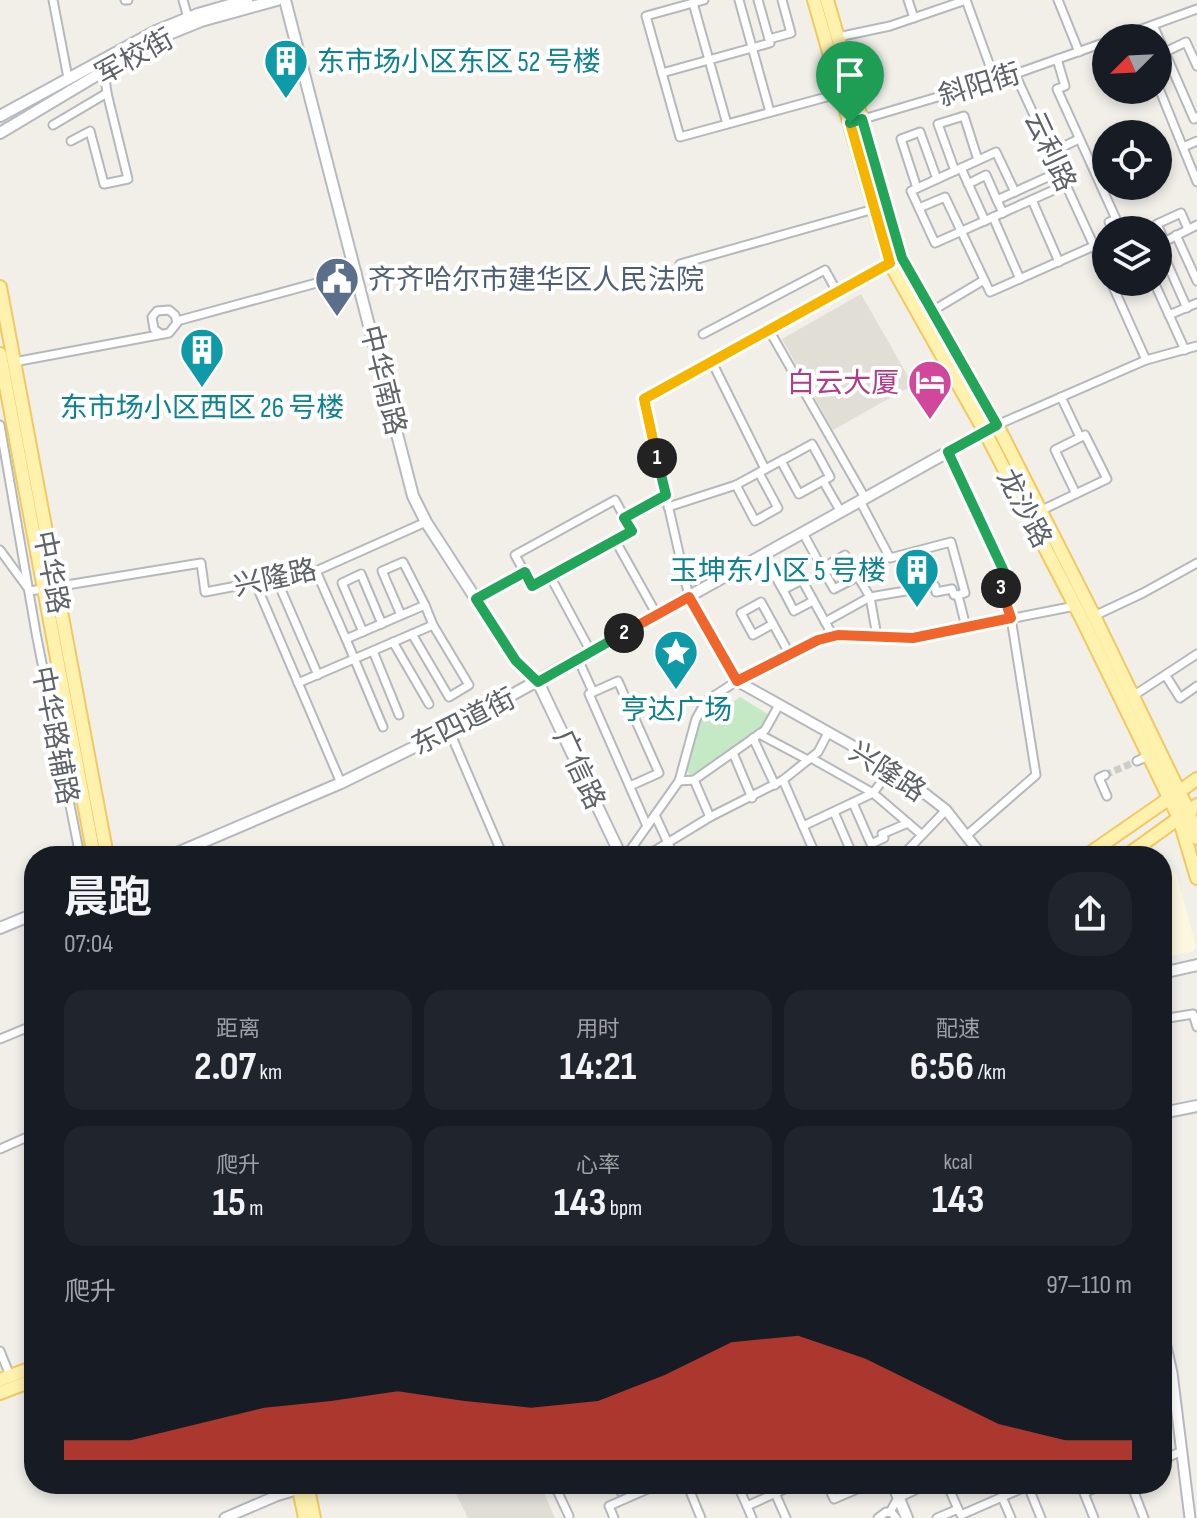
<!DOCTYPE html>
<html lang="zh">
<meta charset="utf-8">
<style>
body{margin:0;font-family:"Sofia Sans Condensed","Noto Sans SC",sans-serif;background:#20242c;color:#f1f3f6;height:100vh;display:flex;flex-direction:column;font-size:30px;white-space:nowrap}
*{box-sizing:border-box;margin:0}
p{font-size:26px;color:#9ea1a6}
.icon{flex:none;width:44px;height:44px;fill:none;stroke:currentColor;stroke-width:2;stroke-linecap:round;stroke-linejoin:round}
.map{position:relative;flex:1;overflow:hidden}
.drawer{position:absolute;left:24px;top:846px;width:1148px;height:648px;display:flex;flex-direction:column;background:#171b24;border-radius:32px;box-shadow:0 4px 12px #0003}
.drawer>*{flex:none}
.needle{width:52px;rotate:246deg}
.buttons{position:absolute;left:1092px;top:24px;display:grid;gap:16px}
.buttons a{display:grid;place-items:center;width:80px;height:80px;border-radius:50%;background:#171b24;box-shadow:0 4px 12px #0003;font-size:40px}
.pin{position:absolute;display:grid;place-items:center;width:68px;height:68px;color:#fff;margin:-82px -34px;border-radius:50% 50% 50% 0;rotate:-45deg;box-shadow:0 0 8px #0007}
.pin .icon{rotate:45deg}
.km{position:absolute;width:40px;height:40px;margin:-20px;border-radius:50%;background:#222;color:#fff;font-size:22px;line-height:40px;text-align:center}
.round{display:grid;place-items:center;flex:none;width:84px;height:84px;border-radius:32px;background:#20242c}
.overview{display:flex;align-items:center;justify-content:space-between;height:136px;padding:0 40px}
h1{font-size:44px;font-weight:700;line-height:60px}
.stats{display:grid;grid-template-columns:repeat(3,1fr);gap:12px;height:136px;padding:8px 40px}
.stats div{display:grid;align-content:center;border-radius:20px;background:#20242c;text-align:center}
.stats b{font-size:40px;font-weight:700}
.stats small{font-size:22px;font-weight:400}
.stats p{font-size:22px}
.chart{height:224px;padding:16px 40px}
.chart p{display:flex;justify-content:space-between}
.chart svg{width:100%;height:144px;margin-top:8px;fill:#ea4335;opacity:.7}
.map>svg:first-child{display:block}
.commercial{fill:#fef7e0}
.education{fill:#e1ded6}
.green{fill:#c5e8c5}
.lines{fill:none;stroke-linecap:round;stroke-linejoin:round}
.minor-tunnel{stroke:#ccccc8;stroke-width:7;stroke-dasharray:7 3.5;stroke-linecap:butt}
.minor-casing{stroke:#b5b8bc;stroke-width:11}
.tertiary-casing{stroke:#b5b8bc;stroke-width:13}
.secondary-casing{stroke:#b6babf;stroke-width:14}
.primary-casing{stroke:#f2c960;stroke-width:16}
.minor{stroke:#fff;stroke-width:7}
.tertiary{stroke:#fff;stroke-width:9}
.secondary{stroke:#fff;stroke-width:10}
.primary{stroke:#fff2af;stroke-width:12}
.split-1-casing{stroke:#fff;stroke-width:16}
.split-2-casing{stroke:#fff;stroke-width:16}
.split-3-casing{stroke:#fff;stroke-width:16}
.split-4-casing{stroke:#fff;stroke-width:16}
.split-1{stroke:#f5b400;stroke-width:10}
.split-2{stroke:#22a559;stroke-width:10}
.split-3{stroke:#f0652b;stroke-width:10}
.split-4{stroke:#22a559;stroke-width:10}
.labels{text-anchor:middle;stroke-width:8;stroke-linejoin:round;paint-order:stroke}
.street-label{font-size:28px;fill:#5f6368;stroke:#fff}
.culture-label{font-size:28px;fill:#0d838f;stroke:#fff}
.service-label{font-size:28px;fill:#4e5e75;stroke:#fff;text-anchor:start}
.hotel-label{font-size:28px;fill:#b23c85;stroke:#fff;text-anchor:end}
</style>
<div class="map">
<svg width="1197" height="1518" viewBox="0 0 1197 1518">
<rect width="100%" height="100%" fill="#f1efe8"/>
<polygon class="commercial" points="1162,868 1176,873 1196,946 1194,951 1162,958"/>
<g class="education">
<polygon points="861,294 913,385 833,430 782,339"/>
<polygon points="451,1484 540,1484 555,1518 468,1518"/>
</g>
<path class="green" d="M724 693 733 702 740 697 771 716C757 736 713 769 690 775L687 770 700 719Z"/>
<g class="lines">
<polyline class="minor-tunnel" points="1105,775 1137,761"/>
<g class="minor-casing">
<g id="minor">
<polyline points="53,0 68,78"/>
<polyline points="125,0 128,0"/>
<polyline points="183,0 188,18"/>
<polyline points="704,0 646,16 680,137 841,93"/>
<polyline points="739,0 770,112"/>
<polyline points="758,0 769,39 791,33 782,0"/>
<polyline points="908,0 914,18"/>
<polyline points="1058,0 1079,52"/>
<polyline points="693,3 727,124"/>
<polyline points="1153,25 1194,119 1197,117"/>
<polyline points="838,37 890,26 966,0 995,80"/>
<polyline points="1117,38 1197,9"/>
<polyline points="1165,52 1186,42 1197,66"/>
<polyline points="1057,59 1065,86 1057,89 1116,219 1109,222 1113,230"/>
<polyline points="662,73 770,43 769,39"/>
<polyline points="1015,74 1106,272"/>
<polyline points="1158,86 1197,182"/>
<polyline points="860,120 1015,74 1106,42"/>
<polyline points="53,125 107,93"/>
<polyline points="71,141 90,131 104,184 128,179 107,93 104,71"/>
<polyline points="1183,147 1197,141"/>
<polyline points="1052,152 1079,139"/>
<polyline points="961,168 985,221"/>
<polyline points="955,171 938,124 964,116 978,160"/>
<polyline points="968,184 986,175 997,200"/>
<polyline points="917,188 901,139 920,132 937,179"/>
<polyline points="1015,192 996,152 911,191 935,243 1056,189"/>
<polyline points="1032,200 1059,262"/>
<polyline points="919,208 945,197 990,292 1094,246"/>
<polyline points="1003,213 997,200 1061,171"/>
<polyline points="993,217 1020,279"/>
<polyline points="1176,235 1197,281"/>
<polyline points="1164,240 1157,224 1181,213 1188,229"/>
<polyline points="1164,242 1197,225"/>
<polyline points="1160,247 1187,308"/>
<polyline points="680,264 874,209"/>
<polyline points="1111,282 1146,360"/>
<polyline points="1154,282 1185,350"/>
<polyline points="932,311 984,280"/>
<polyline points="1169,315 1197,303"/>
<polyline points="177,321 357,272"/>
<polyline points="769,330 865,498"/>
<polyline points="703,334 825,270 837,292"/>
<polyline points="14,362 169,333 177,323 175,315 169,310 157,311 152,317 154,329 161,334"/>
<polyline points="712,362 765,469"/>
<polyline points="1061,397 1080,437"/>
<polyline points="0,425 36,633 80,856"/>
<polyline points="997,425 1146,360 1197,346"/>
<polygon points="812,444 830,477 799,494 781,461"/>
<polyline points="948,452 1007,578 999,582 1011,618 1036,775 966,836"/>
<polyline points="823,481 841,512"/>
<polyline points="736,485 755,521 778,508 759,473"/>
<polygon points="615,500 632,531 532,586 515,555"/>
<polyline points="860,501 890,558 951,542 965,593 958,595"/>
<polyline points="668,507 736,485 784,459"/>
<polyline points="1040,511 1107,479 1085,435 1055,450 1076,494"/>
<polyline points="624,518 666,495"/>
<polyline points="803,533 822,568 845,555 870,597 825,622"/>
<polyline points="615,540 657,615"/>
<polyline points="0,550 30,591 201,563 205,592 316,571 426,522"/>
<polyline points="763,555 783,590"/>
<polyline points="822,568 834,589 857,577"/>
<polyline points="316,571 346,639"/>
<polyline points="550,576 591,652"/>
<polyline points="276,578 318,675"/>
<polyline points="255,582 341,783"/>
<polyline points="689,597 644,399 892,262"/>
<polyline points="476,599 525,572"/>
<polyline points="813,601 794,611 783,590 802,580 833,636"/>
<polyline points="401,615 382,571 403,562 425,605"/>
<polyline points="1094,616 1143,593 1197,563"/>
<polyline points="773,624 753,635 741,613 761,602 789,653"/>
<polyline points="363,632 342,583 361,574 382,624"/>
<polyline points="412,634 449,697 469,685 433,625"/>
<polyline points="877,636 870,597 935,586 936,592 952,589 954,595 958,595 966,627"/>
<polyline points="393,642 429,704"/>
<polyline points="373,651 399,715"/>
<polyline points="578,659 593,692"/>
<polyline points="1166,676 1180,698 1197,686"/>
<polyline points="298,683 433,625 425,605 346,639 383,727"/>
<polyline points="1133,696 1197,654"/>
<polyline points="449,730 503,856"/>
<polyline points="759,734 808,760"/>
<polyline points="753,738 775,785"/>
<polyline points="733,753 752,798"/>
<polyline points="811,758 873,793 922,835"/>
<polyline points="1137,761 1148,756"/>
<polyline points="1105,775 1099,778 1107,796"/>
<polyline points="694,780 710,817 783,780 816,856"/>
<polyline points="783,780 818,752 828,733"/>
<polyline points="679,781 694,780 765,730 779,705"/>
<polyline points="630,786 659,773 618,681 589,694 647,826"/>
<polyline points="853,803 871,844 884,838 882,834 908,823"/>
<polyline points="834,812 853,856"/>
<polyline points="655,815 674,856"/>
<polyline points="803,826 873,793 892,768"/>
<polyline points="626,856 679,781 696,719 706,701 737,681 818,640 838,635 913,638 1075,606"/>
<polyline points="646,856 710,817"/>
<polyline points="902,856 946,810"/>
<polyline points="1162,1019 1193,1014 1197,1027"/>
<polyline points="0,1039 34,1025"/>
<polyline points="0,1149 34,1134"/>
<polyline points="0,1351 11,1378"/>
<polyline points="1162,1460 1182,1451"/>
<polyline points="554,1484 569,1516"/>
<polyline points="617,1484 620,1491"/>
<polyline points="687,1484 701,1518"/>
<polyline points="737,1484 747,1506"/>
<polyline points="771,1484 786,1518"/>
<polyline points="827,1484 834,1499 869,1484"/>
<polyline points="947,1484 958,1509"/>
<polyline points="1131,1484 1144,1518"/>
<polyline points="1028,1486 1041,1518"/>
<polyline points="890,1512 898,1498 928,1484"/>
<polyline points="614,1518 609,1506 659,1484"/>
<polyline points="752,1518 747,1506 796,1484"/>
<polyline points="878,1518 886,1512 892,1513 896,1518"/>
<polyline points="937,1518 958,1509 961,1515 1002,1497"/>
<polyline points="1011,1518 1002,1497 1028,1486 1026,1484"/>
<polyline points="1094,1518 1084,1493 1105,1484"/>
</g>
</g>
<g class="tertiary-casing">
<g id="tertiary">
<polyline points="689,597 737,681 892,768 946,810 982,856"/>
<polyline points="1162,1329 1172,1373 1190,1518"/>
<polyline points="225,1518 276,1496 299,1489"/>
</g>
</g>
<g class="secondary-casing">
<g id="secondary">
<polyline points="285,0 413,496 426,522 516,661 538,682 621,856"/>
<polyline points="0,116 156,31 198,14 247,0"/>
<polyline points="0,133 159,38 201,21 277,0"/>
<polyline points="170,856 341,783 449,730 991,428"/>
<polyline points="0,928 34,914"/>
<polyline points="1162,973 1197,965"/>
<polyline points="1162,1113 1197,1106"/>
<polyline points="893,1484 907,1518"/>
</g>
</g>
<g class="primary-casing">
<g id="primary">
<polyline points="814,0 890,263 985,432 1083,621 1179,818 1197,878"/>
<polyline points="827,0 902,258 997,425 1094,616 1188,810 1197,838"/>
<polyline points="0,287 107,856"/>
<polyline points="0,354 94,856"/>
<polyline points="1086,856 1197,779"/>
<polyline points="1126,856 1197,805"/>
<polyline points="0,1380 34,1367"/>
<polyline points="0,1393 34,1380"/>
<polyline points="298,1484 305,1518"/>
<polyline points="307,1484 314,1518"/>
</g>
</g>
<use href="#minor" class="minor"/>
<use href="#tertiary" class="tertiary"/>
<use href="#secondary" class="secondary"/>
<use href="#primary" class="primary"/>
</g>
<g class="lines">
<g class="split-1-casing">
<polyline id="split-1" points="657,458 644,399 890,263 850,123"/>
</g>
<g class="split-2-casing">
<polyline id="split-2" points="624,633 538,682 516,661 476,599 525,572 532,586 632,531 624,518 666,495 657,458"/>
</g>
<g class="split-3-casing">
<polyline id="split-3" points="624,633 689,597 737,681 818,640 838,635 913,638 1011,618 1001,588"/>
</g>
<g class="split-4-casing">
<polyline id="split-4" points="850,123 862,119 902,258 997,425 948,452 1007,578 999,582 1001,588"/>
</g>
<use href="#split-1" class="split-1"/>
<use href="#split-2" class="split-2"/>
<use href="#split-3" class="split-3"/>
<use href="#split-4" class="split-4"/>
</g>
<defs>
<g id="building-pin" transform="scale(2.3)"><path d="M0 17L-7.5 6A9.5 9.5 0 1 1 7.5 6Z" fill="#0f9aa8" stroke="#fff"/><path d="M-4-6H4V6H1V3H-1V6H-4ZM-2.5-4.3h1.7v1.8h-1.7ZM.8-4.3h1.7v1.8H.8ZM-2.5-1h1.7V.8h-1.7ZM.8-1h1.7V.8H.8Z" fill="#fff"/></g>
<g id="civic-pin" transform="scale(2.3)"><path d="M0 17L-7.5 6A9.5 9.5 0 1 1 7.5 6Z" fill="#5c6f8a" stroke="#fff"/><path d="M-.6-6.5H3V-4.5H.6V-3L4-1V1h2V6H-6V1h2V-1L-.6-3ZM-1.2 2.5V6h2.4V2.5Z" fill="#fff"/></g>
<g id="hotel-pin" transform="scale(2.3)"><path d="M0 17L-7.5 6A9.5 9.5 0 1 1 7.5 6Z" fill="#d1479c" stroke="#fff"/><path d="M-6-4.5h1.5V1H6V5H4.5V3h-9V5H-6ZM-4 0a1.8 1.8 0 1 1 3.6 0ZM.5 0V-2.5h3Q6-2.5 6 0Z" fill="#fff"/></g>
<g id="sight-pin" transform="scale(2.3)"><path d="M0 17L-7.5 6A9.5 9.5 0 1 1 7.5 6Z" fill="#0f9aa8" stroke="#fff"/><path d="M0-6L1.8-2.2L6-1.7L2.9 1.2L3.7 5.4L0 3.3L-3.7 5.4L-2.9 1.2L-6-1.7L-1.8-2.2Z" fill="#fff"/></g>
</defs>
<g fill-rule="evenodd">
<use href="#building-pin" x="286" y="61"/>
<use href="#civic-pin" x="337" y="279"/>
<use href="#building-pin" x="202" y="350"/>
<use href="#hotel-pin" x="930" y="382"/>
<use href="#building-pin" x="917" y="570"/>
<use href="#sight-pin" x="676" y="652"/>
</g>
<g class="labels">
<g class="street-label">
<text transform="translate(134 56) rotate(-29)" y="10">军校街</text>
<text transform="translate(979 84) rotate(-17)" y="10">斜阳街</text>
<text transform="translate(1051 151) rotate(65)" y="10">云利路</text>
<text transform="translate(384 380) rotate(76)" y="10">中华南路</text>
<text transform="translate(1025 508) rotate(62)" y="10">龙沙路</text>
<text transform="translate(52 572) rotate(79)" y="10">中华路</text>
<text transform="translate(275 577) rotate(-12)" y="10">兴隆路</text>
<text transform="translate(463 721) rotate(-27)" y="10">东四道街</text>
<text transform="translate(56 735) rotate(79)" y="10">中华路辅路</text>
<text transform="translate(580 769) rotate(65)" y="10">广信路</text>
<text transform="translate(888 771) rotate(33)" y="10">兴隆路</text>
</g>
<g class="culture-label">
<text x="317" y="71" text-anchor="start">东市场小区东区 52 号楼</text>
<text x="202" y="417">东市场小区西区 26 号楼</text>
<text x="886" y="580" text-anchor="end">玉坤东小区 5 号楼</text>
<text x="676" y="719">亨达广场</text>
</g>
<g class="service-label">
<text x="368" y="289">齐齐哈尔市建华区人民法院</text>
</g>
<g class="hotel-label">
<text x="899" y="392">白云大厦</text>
</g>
</g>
</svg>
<div class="buttons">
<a><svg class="needle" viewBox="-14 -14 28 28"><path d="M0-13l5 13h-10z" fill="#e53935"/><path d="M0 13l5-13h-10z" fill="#9ea1a6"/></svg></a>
<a><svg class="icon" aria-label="locate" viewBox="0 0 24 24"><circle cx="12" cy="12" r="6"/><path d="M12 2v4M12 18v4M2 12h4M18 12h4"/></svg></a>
<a><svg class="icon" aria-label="layers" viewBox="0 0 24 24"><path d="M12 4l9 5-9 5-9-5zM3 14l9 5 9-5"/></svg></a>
</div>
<div class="pin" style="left:850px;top:123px;background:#1e9e55"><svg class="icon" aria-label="arrive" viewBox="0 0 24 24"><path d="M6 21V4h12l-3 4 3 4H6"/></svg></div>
<b class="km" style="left:657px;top:458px">1</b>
<b class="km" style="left:624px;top:633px">2</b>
<b class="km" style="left:1001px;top:588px">3</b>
<section class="drawer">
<div class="overview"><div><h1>晨跑</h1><p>07:04</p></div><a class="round"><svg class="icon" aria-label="share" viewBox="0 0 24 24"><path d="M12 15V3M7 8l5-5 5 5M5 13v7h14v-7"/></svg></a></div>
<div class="stats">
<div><p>距离</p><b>2.07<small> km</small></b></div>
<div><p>用时</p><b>14:21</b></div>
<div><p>配速</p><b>6:56<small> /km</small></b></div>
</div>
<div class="stats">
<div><p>爬升</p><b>15<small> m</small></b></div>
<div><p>心率</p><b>143<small> bpm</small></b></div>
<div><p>kcal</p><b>143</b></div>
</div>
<div class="chart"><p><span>爬升</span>97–110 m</p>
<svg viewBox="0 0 160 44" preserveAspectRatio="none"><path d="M0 44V38L10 38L20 33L30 28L40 26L50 23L60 26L70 28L80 26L90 18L100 8L110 6L120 13L130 23L140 33L150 38L160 38V44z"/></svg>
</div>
</section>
</div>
